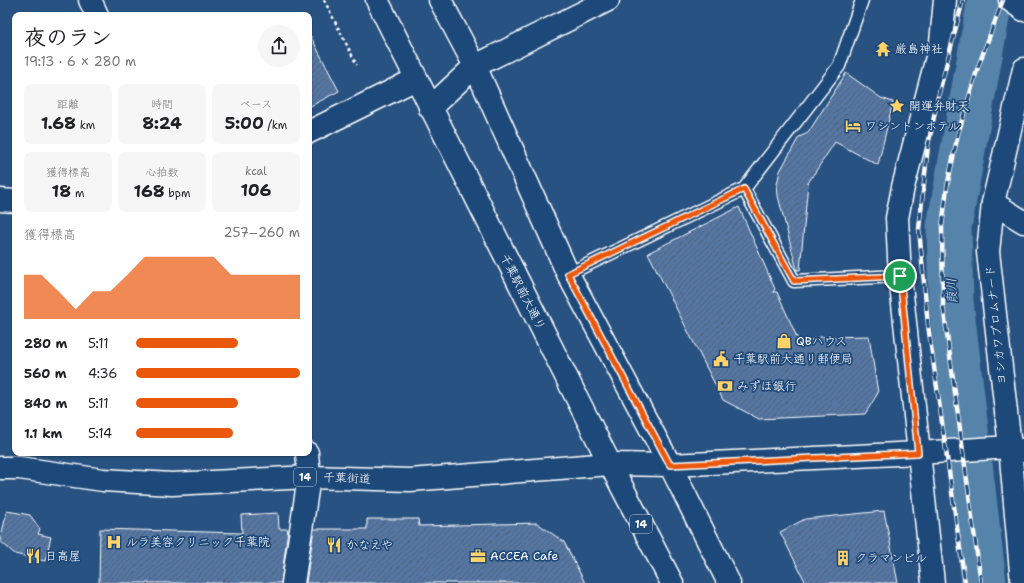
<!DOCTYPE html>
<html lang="ja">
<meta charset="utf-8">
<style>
body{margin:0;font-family:"Shantell Sans","Klee One",sans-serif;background:#f6f6f6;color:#202124;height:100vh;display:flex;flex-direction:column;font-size:15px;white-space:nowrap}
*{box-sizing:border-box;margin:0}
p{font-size:13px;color:#757577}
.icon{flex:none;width:22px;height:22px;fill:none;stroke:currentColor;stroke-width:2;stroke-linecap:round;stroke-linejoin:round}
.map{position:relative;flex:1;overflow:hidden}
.side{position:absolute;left:12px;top:12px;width:300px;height:444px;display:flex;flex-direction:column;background:#fff;border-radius:8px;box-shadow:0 1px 3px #0004}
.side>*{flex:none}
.pin{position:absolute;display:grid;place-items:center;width:34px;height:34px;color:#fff;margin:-17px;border:2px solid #fff;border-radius:50%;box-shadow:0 1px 4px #0007}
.round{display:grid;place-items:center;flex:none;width:42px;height:42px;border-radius:21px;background:#f6f6f6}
.head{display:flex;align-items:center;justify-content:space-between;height:68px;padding:0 12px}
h1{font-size:22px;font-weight:700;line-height:30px}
.figures{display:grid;grid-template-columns:repeat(3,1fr);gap:6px;height:68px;padding:4px 12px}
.figures div{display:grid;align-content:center;border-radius:8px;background:#f6f6f6;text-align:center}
.figures b{font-size:17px;font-weight:700}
.figures small{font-size:11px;font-weight:400}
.figures p{font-size:11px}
.chart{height:112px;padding:8px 12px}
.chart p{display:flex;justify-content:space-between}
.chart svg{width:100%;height:72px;margin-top:4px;fill:#ea580c;opacity:.7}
ul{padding:0 12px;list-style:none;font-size:13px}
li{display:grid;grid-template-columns:64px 48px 1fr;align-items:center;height:30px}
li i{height:10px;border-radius:5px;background:#ea580c}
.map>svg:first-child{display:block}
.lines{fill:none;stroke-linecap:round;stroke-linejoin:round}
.river{stroke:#5583a9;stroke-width:45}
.building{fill:url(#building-hatch);stroke:#fff}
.lane-casing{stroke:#fff;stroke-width:15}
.street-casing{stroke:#fff;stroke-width:25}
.secondary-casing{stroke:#fff;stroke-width:25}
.highway-casing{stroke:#fff;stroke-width:25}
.path{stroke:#fff;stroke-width:2.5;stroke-dasharray:3 3;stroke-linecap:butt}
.lane{stroke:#1f4a7a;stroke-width:12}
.street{stroke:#1f4a7a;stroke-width:22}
.secondary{stroke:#1f4a7a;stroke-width:22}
.highway{stroke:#1f4a7a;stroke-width:22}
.rail-casing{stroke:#fff;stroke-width:4.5}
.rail{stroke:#1f4a7a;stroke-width:3;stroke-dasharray:9;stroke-linecap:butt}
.route-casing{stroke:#fff;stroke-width:8}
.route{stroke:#ea580c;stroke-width:5}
.labels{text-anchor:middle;stroke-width:3.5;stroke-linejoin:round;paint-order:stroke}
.shield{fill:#1f4a7a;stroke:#bcc9d7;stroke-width:1}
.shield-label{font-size:11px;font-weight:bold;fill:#fff}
.poi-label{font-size:12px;fill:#fff;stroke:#1f4a7a;text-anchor:start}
.street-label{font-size:12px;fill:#fff;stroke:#1f4a7a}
.water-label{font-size:13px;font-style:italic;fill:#d4e0ea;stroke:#1f4a7a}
</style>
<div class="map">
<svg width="1024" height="583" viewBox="0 0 1024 583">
<defs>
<pattern id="building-hatch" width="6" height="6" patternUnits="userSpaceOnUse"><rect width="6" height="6" fill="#5576a3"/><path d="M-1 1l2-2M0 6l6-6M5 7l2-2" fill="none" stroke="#506178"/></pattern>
</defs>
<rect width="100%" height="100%" fill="#285281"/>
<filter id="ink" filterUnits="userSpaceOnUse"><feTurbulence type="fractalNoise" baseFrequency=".025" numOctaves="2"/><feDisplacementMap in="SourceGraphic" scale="8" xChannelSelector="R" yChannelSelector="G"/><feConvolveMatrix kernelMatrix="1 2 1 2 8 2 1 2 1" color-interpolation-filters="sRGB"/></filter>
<g filter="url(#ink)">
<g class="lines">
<polyline class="river" points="984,583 951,302 949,227 990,0"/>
</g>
<g class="building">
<polygon points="309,33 339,91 309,107"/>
<polygon points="846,73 881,98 893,102 878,165 835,142 808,183 800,270 797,270 778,196 777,184 780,171 799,137 808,133"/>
<polygon points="739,207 775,289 773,292 777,292 800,344 820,337 869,336 878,393 865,414 759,419 723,400 648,253"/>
<polygon points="7,511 30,515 40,529 38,534 51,537 45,561 15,554 0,541"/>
<polygon points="884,511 898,583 806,583 780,532 805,519"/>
<polygon points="278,513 279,529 288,529 281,583 99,583 100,529 242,533 241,515"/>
<polygon points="367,519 418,519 419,526 537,523 564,542 585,583 306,583 314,529 367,529"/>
</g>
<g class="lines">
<g class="lane-casing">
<g id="lane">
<polyline points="744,189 794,281 900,276"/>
<polyline points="568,274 744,189 839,66 862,0"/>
</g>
</g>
<g class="street-casing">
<g id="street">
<polyline points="90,0 97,15"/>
<polyline points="430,108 475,66 608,0"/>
<polyline points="309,132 416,79"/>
<polyline points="0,200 15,201"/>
<polyline points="993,203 1024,222"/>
<polyline points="293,583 309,477 307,453"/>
<polyline points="933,583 900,276 897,218 903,187 941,42 945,0"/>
<polyline points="1022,583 1010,447 988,252 993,203 1024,69"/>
</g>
</g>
<g class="secondary-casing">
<g id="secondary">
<polyline points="377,0 610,464"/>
<polyline points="440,0 475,66 568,274 670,465 918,453 1010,447 1024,451"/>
<polyline points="1010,0 1024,10"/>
</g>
</g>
<g class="highway-casing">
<g id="highway">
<polyline points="610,464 672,583"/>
<polyline points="0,468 19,468 103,480 172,484 309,477 410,480 610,464 670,465 729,583"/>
</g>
</g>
<polyline class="path" points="324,0 357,65"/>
<use href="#lane" class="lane"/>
<use href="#street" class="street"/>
<use href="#secondary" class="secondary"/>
<use href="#highway" class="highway"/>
<g class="rail-casing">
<g id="rail">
<polyline points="963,0 938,97 928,146 919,229 928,325 965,583"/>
<polyline points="981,583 943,305 942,227 947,187 958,134 978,67 1003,0"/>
</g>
</g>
<use href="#rail" class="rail"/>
</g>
</g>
<g class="lines" filter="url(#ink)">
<g class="route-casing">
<polygon id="route" points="744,189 794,281 900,276 918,453 670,465 568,274"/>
</g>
<use href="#route" class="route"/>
</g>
<defs>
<g id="temple-bare" transform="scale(1.2)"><path d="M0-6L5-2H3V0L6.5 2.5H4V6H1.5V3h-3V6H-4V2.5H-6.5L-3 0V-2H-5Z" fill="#ffd166" stroke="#1f4a7a" stroke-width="2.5" paint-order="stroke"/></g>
<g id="sight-bare" transform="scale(1.2)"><path d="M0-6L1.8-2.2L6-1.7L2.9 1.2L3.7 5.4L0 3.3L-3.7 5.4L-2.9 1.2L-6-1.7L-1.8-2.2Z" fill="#ffd166" stroke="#1f4a7a" stroke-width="2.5" paint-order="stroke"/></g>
<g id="hotel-bare" transform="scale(1.2)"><path d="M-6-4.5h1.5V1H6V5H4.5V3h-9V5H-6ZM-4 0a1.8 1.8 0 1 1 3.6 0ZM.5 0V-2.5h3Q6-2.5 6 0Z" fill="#ffd166" stroke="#1f4a7a" stroke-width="2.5" paint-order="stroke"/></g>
<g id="shop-bare" transform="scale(1.2)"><path d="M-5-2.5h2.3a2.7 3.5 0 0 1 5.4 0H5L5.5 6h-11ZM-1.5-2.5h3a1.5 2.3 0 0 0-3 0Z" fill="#ffd166" stroke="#1f4a7a" stroke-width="2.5" paint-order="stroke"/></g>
<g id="civic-bare" transform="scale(1.2)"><path d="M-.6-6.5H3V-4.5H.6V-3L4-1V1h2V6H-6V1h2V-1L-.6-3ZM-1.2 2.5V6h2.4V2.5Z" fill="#ffd166" stroke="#1f4a7a" stroke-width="2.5" paint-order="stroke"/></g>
<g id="bank-bare" transform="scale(1.2)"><path d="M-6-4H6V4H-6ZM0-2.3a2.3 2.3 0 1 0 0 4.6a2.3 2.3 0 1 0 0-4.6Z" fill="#ffd166" stroke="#1f4a7a" stroke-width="2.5" paint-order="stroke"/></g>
<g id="hospital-bare" transform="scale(1.2)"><path d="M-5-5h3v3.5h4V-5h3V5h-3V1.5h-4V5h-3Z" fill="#ffd166" stroke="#1f4a7a" stroke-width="2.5" paint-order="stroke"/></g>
<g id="restaurant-bare" transform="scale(1.2)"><path d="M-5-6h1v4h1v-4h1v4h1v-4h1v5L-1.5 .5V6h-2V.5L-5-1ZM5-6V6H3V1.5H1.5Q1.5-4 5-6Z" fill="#ffd166" stroke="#1f4a7a" stroke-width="2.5" paint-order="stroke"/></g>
<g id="office-bare" transform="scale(1.2)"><path d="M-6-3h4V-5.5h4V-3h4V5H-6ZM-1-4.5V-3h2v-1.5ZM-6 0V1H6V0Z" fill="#ffd166" stroke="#1f4a7a" stroke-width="2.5" paint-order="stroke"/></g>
<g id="building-bare" transform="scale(1.2)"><path d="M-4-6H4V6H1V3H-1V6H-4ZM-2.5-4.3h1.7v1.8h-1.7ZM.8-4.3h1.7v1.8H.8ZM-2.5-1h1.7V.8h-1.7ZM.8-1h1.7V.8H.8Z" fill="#ffd166" stroke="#1f4a7a" stroke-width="2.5" paint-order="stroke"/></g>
</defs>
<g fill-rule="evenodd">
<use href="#temple-bare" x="883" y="49"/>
<use href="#sight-bare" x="897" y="106"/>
<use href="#hotel-bare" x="853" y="126"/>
<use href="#shop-bare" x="784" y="341"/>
<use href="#civic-bare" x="721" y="359"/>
<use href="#bank-bare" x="725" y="386"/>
<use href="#hospital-bare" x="114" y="542"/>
<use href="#restaurant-bare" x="334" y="545"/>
<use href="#restaurant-bare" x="33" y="556"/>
<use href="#office-bare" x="478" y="556"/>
<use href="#building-bare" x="843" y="558"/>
</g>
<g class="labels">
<g class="shield">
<rect x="294" y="468" width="22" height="18" rx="3"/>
<rect x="630" y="515" width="22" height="18" rx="3"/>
</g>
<g class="shield-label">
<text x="305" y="481">14</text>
<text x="641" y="528">14</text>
</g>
<g class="poi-label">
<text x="895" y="53">厳島神社</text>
<text x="909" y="110">開運弁財天</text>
<text x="865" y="130">ワシントンホテル</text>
<text x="796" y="345">QBハウス</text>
<text x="733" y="363">千葉駅前大通り郵便局</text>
<text x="737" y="390">みずほ銀行</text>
<text x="126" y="546">ルラ美容クリニック千葉院</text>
<text x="346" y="549">かなえや</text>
<text x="45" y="560">日高屋</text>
<text x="490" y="560">ACCEA Cafe</text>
<text x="855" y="562">クラマンビル</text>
</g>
<g class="street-label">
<text transform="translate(523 292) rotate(63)" y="4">千葉駅前大通り</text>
<text transform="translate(996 325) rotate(-96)" y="4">ヨシカワプロムナード</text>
<text transform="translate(347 478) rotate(2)" y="4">千葉街道</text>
</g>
<g class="water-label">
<text transform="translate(951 291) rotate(-93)" y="5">葭川</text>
</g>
</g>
</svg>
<div class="pin" style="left:900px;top:276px;background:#1e9e55"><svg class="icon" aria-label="arrive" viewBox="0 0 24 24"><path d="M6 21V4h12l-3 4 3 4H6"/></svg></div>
<section class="side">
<div class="head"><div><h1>夜のラン</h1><p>19:13 · 6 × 280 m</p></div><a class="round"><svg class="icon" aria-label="share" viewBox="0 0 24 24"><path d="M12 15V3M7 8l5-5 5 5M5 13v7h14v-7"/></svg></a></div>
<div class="figures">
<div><p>距離</p><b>1.68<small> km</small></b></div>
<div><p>時間</p><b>8:24</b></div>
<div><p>ペース</p><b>5:00<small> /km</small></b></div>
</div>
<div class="figures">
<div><p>獲得標高</p><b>18<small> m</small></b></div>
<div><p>心拍数</p><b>168<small> bpm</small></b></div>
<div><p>kcal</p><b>106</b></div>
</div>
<div class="chart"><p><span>獲得標高</span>257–260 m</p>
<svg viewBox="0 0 160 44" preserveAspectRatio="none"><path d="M0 44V17L10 17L20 27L30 38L40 27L50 27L60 17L70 6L80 6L90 6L100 6L110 6L120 17L130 17L140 17L150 17L160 17V44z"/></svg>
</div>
<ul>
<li><b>280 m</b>5:11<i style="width:62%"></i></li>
<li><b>560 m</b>4:36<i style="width:100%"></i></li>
<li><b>840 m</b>5:11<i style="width:62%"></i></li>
<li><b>1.1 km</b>5:14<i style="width:59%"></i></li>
</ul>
</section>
</div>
